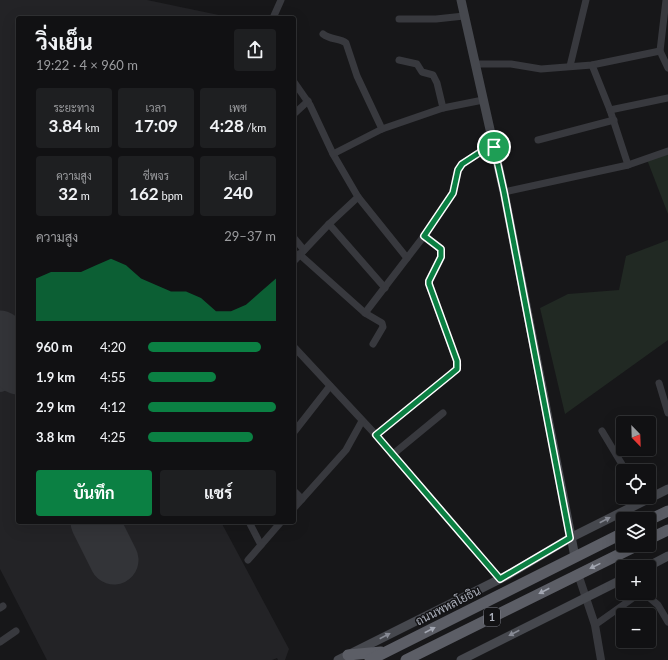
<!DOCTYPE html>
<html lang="th">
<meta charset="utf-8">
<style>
body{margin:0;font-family:Lato,Sarabun,sans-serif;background:#1e1f21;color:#f1f3f6;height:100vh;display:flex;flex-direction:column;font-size:15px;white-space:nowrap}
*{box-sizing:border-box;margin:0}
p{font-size:13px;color:#9c9da0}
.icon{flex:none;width:22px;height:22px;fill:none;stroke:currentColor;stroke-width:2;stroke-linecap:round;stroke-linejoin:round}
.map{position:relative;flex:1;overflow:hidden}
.details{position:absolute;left:16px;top:16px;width:280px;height:508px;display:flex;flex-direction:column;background:#111113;border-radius:4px;box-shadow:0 4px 16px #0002,0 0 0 1px #303133}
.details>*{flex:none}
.needle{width:26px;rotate:157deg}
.buttons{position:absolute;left:616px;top:416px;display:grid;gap:8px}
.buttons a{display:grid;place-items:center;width:40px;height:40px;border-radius:4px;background:#111113;box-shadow:0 4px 16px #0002,0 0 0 1px #303133;font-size:20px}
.pin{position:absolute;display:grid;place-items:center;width:34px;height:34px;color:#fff;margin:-17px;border:2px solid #fff;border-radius:50%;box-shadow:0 1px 4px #0007}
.round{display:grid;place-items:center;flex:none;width:42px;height:42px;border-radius:4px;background:#1e1f21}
.head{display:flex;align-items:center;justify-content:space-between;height:68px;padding:0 20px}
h1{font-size:22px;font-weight:700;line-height:30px}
.figures{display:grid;grid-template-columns:repeat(3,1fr);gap:6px;height:68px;padding:4px 20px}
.figures div{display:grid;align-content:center;border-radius:4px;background:#1e1f21;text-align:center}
.figures b{font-size:17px;font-weight:700}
.figures small{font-size:11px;font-weight:400}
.figures p{font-size:11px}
.chart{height:112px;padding:8px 20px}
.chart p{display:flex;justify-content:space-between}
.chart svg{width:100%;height:72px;margin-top:4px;fill:#0b8043;opacity:.7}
.button{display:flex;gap:8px;margin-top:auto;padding:8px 20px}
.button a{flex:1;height:46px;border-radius:4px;background:#0b8043;color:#fff;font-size:16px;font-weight:700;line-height:46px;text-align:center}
.button a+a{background:#1e1f21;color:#f1f3f6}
ul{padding:0 20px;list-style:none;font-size:13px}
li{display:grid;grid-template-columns:64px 48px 1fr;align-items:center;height:30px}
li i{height:10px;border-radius:5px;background:#0b8043}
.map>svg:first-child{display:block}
.built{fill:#232326}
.green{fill:#212923}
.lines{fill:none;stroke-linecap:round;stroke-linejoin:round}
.taxiway{stroke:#333438;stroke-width:20}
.runway{stroke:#333438;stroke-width:49}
.minor{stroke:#38393e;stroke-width:7}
.tertiary{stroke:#38393e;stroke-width:8}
.secondary{stroke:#46484e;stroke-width:9}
.trunk{stroke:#5c5e66;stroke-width:11}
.oneway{fill:#878a94}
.oneway2{fill:#a2a6b1}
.route-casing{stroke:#fff;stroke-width:8}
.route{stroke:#0b8043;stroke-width:5}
.labels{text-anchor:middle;stroke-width:3;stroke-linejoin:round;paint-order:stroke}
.shield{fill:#121214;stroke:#7c7f88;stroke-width:1}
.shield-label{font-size:11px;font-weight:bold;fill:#aaaeb9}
.street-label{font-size:12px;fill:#aaaeb9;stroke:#121214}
</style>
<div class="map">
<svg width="668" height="660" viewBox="0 0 668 660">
<rect width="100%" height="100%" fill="#171719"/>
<polygon class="built" points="0,0 147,0 233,18 18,18 18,522 221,522 289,649 285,660 278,660 277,658 272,660 47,660 0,569"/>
<g class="green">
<polygon points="668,153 668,214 646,157"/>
<polygon points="668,240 668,340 565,414 540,308 568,294 619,290 626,256"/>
</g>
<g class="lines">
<polyline class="taxiway" points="0,382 18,373"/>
<g class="runway">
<polyline points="0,335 18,370"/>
<polyline points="95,522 114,560"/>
</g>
<g class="minor">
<polyline points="666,0 660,51 668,68"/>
<polyline points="273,18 281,0"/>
<polyline points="399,19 436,19 464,16"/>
<path d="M323 34C330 40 340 38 346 43L357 76 382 129"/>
<polyline points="399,60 417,64 422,72 433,75 437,83 443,108"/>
<polyline points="475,64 511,64 541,69 592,65 660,51"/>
<polyline points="592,65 610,110 628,165"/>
<polyline points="570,66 586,0"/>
<polyline points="294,82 310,105 333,154 358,197 407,258"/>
<polyline points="610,110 668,98"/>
<polyline points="294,114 308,101"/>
<polyline points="538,140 614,120"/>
<polyline points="333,154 382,129 443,108 483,100"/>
<polyline points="504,192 628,165 668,151"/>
<polyline points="329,224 385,288"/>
<polyline points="294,238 304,250"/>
<polyline points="299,254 365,313 382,323 383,327 373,344"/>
<polyline points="294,261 329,224 358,197"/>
<polyline points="365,313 424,236 453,193 458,170 462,164 482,151 494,147"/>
<polyline points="294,347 376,435 500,579"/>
<polyline points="659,383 668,413"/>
<polyline points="602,431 626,471"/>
<polyline points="294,432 330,386"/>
<polyline points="376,435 451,374 457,369 458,365 429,284 429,281 441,257 441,249 424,236"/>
<polyline points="392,455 443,413"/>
<polyline points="294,491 302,499"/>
<polyline points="294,508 346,450 362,421"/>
<polyline points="249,522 261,545"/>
<polyline points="248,560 281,522"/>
<polyline points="644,593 658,605 668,622"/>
<polyline points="0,608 3,606"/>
<polyline points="595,625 640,593"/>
<polyline points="0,642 16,631"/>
</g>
<polyline class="tertiary" points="578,574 595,625 601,660"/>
<g class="secondary">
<polyline points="461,0 504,192 575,557"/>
<polyline points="647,567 668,556"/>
<polyline points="338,660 508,575 570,538 668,489"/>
<polyline points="461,660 623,579"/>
</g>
<g class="trunk">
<polyline points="649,520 668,511"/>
<polyline points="649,539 668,530"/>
<polyline points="348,655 381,652"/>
<polyline points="370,660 623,533"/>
<polyline points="406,660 638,545"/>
</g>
</g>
<defs><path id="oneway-solid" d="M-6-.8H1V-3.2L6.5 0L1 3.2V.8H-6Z"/></defs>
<g class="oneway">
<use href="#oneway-solid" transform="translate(605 520) rotate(-27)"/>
<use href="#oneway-solid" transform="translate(514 633) rotate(153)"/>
<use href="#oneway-solid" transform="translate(385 636) rotate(-27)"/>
</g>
<g class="oneway2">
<use href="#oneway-solid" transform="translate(595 566) rotate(154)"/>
<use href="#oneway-solid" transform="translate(544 591) rotate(153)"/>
<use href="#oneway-solid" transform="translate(430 630) rotate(-27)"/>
</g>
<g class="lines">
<g class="route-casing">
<polygon id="route" points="494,147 504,192 570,538 500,579 376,435 451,374 457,369 457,361 429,284 429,281 441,257 441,249 424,236 453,193 458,170 462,164 482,151"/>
</g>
<use href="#route" class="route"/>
</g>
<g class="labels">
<rect class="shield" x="484" y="608" width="16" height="18" rx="3"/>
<g class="shield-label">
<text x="492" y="621">1</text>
</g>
<g class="street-label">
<text transform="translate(448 606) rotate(-27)" y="4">ถนนพหลโยธิน</text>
</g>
</g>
</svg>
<div class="buttons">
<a><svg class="needle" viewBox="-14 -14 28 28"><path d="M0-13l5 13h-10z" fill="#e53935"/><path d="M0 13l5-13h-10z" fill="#9c9da0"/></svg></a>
<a><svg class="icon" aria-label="locate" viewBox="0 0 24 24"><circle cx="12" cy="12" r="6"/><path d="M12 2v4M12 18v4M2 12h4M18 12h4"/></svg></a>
<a><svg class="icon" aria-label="layers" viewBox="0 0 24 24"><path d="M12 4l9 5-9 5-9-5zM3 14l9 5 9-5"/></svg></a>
<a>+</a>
<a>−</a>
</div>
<div class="pin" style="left:494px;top:147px;background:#1e9e55"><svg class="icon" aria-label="arrive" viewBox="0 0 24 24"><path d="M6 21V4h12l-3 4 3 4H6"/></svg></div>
<section class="details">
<div class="head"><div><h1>วิ่งเย็น</h1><p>19:22 · 4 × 960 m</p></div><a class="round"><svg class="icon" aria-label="share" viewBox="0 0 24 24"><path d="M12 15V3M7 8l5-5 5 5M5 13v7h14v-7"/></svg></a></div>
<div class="figures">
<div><p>ระยะทาง</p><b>3.84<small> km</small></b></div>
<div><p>เวลา</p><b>17:09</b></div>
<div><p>เพซ</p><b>4:28<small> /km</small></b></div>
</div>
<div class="figures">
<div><p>ความสูง</p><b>32<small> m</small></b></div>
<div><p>ชีพจร</p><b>162<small> bpm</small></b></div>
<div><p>kcal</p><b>240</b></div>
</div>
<div class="chart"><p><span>ความสูง</span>29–37 m</p>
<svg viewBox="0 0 160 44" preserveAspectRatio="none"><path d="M0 44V18L10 14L20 14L30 14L40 10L50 6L60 10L70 18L80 22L90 26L100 26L110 30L120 38L130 38L140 34L150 26L160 18V44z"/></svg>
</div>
<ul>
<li><b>960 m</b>4:20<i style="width:88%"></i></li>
<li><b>1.9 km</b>4:55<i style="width:53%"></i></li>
<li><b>2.9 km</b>4:12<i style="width:100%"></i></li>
<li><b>3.8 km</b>4:25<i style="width:82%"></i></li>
</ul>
<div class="button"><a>บันทึก</a><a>แชร์</a></div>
</section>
</div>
